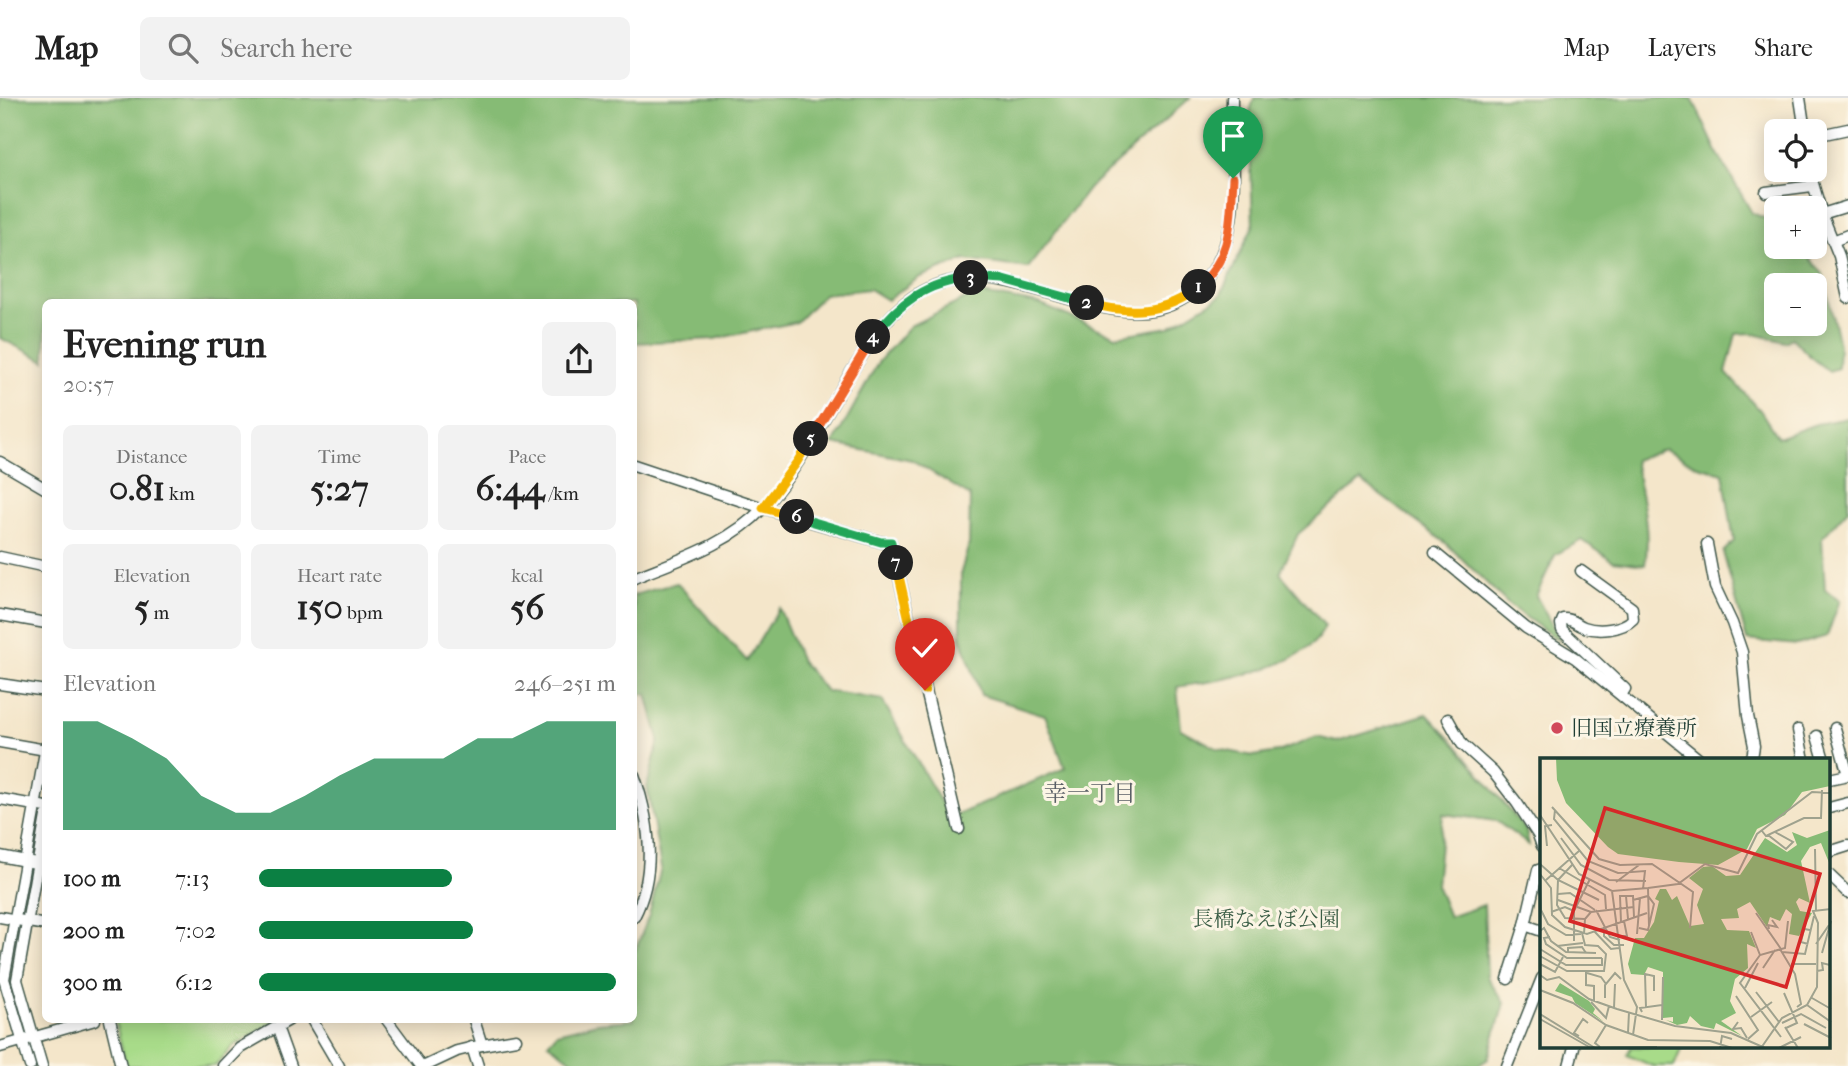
<!DOCTYPE html>
<meta charset="utf-8">
<style>
body{margin:0;font-family:"IM FELL French Canon","Noto Serif JP",serif;background:#f2f2f2;color:#222;height:100vh;display:flex;flex-direction:column;font-size:26px;white-space:nowrap}
*{box-sizing:border-box;margin:0}
p{font-size:23px;color:#767676}
.icon{flex:none;width:38px;height:38px;fill:none;stroke:currentColor;stroke-width:2;stroke-linecap:round;stroke-linejoin:round}
.map{position:relative;flex:1;overflow:hidden}
.details{position:absolute;left:42px;top:201px;width:595px;height:724px;display:flex;flex-direction:column;background:#fff;border-radius:10px;box-shadow:0 4px 18px #0003}
.details>*{flex:none}
.controls{position:absolute;left:1764px;top:21px;display:grid;gap:14px}
.controls a{display:grid;place-items:center;width:63px;height:63px;border-radius:10px;background:#fff;box-shadow:0 4px 18px #0003;font-size:35px}
.pin{position:absolute;display:grid;place-items:center;width:60px;height:60px;color:#fff;margin:-72px -30px;border-radius:50% 50% 50% 0;rotate:-45deg;box-shadow:0 0 7px #0007}
.pin .icon{rotate:45deg}
.km{position:absolute;width:35px;height:35px;margin:-18px;border-radius:50%;background:#222;color:#fff;font-size:19px;line-height:35px;text-align:center}
.round{display:grid;place-items:center;flex:none;width:74px;height:74px;border-radius:10px;background:#f2f2f2}
.headline{display:flex;align-items:center;justify-content:space-between;height:119px;padding:0 21px}
h1{font-size:38px;font-weight:700;line-height:52px}
.metrics{display:grid;grid-template-columns:repeat(3,1fr);gap:10px;height:119px;padding:7px 21px}
.metrics div{display:grid;align-content:center;border-radius:10px;background:#f2f2f2;text-align:center}
.metrics b{font-size:35px;font-weight:700}
.metrics small{font-size:19px;font-weight:400}
.metrics p{font-size:19px}
.chart{height:196px;padding:14px 21px}
.chart p{display:flex;justify-content:space-between}
.chart svg{width:100%;height:126px;margin-top:7px;fill:#0b8043;opacity:.7}
ul{padding:0 21px;list-style:none;font-size:23px}
li{display:grid;grid-template-columns:112px 84px 1fr;align-items:center;height:52px}
li i{height:18px;border-radius:9px;background:#0b8043}
header{display:flex;align-items:center;gap:42px;box-sizing:border-box;height:98px;padding:0 35px;background:#fff;border-bottom:2px solid #e0e0e0}
header strong{font-size:33px}
nav{display:flex;gap:38px;margin-inline-start:auto;font-size:24px}
.search{width:490px;height:63px;background:#f2f2f2;display:flex;align-items:center;gap:18px;box-sizing:border-box;padding:0 24px;border-radius:10px;color:#767676;font-size:26px}
.map>svg:first-child{display:block}
.green{fill:#a8db89;stroke:#648c5e;stroke-width:2}
.forest{fill:#86bb75;stroke:#527c54;stroke-width:2;fill-rule:evenodd}
.lines{fill:none;stroke-linecap:round;stroke-linejoin:round}
.minor-casing{stroke:#3f564a;stroke-width:13}
.minor{stroke:#fff;stroke-width:10}
.split-1-casing{stroke:#fff;stroke-width:14}
.split-2-casing{stroke:#fff;stroke-width:14}
.split-3-casing{stroke:#fff;stroke-width:14}
.split-4-casing{stroke:#fff;stroke-width:14}
.split-5-casing{stroke:#fff;stroke-width:14}
.split-6-casing{stroke:#fff;stroke-width:14}
.split-7-casing{stroke:#fff;stroke-width:14}
.split-8-casing{stroke:#fff;stroke-width:14}
.split-1{stroke:#f0652b;stroke-width:9}
.split-2{stroke:#f5b400;stroke-width:9}
.split-3{stroke:#22a559;stroke-width:9}
.split-4{stroke:#22a559;stroke-width:9}
.split-5{stroke:#f0652b;stroke-width:9}
.split-6{stroke:#f5b400;stroke-width:9}
.split-7{stroke:#22a559;stroke-width:9}
.split-8{stroke:#f5b400;stroke-width:9}
.poi-dot{fill:#d1495b;stroke:#fcf5e5;stroke-width:2.5}
.labels{text-anchor:middle;stroke-width:6;stroke-linejoin:round;paint-order:stroke}
.poi-label{font-size:21px;fill:#1f3d34;stroke:#fcf5e5;text-anchor:start}
.park-label{font-size:21px;fill:#3a5d45;stroke:#fcf5e5}
.neighbourhood-label{font-size:23px;fill:#5a5f66;stroke:#fcf5e5}
.inset-road{fill:none;stroke:#9fa28e;stroke-width:2}
.view{fill:#d62828;fill-opacity:0.15;stroke:#d62828;stroke-width:3.5}
.inset-edge{fill:none;stroke:#1f3d34;stroke-width:3.5}
</style>
<header>
<strong>Map</strong>
<div class="search"><svg class="icon" aria-label="search" viewBox="0 0 24 24"><circle cx="10" cy="10" r="6"/><path d="M15 15l6 6"/></svg>Search here</div>
<nav><a>Map</a><a>Layers</a><a>Share</a></nav>
</header>
<div class="map">
<svg width="1848" height="968" viewBox="0 0 1848 968">
<rect width="100%" height="100%" fill="#fcf5e5"/>
<filter id="ink" filterUnits="userSpaceOnUse"><feTurbulence type="fractalNoise" baseFrequency=".0143" numOctaves="2"/><feDisplacementMap in="SourceGraphic" scale="14" xChannelSelector="R" yChannelSelector="G"/><feConvolveMatrix kernelMatrix="1 2 1 2 8 2 1 2 1" color-interpolation-filters="sRGB"/></filter>
<filter id="wash" filterUnits="userSpaceOnUse"><feTurbulence type="fractalNoise" baseFrequency=".00686" numOctaves="4" result="noise"/><feDisplacementMap in="SourceGraphic" scale="28" xChannelSelector="R" yChannelSelector="G"/><feGaussianBlur stdDeviation="1.57" result="paint"/><feColorMatrix in="noise" values="0 0 0 0 0 0 0 0 0 0 0 0 0 0 0 0 0 1.4 0 .05"/><feComposite in="paint" operator="in"/></filter>
<g filter="url(#wash)">
<rect width="100%" height="100%" fill="#f4e6ca"/>
<g class="green">
<polygon points="115,922 277,922 233,948 215,968 126,968"/>
<polygon points="1631,949 1682,949 1674,968 1653,968 1627,957"/>
</g>
<g class="forest">
<polygon points="0,0 1190,0 1089,90 1028,170 965,162 920,179 887,202 869,191 824,196 797,224 714,241 634,245 634,205 46,205 45,263 0,240"/>
<path d="M1254 0H1692L1718 56 1752 115 1776 125V149H1800L1823 176 1839 247 1838 270 1829 273 1814 262 1792 240 1785 244 1751 235 1736 236 1726 275 1760 312 1778 340 1816 326 1848 320V411L1822 440 1825 492 1840 502 1827 538 1797 547 1747 542 1723 454 1734 443 1723 375 1698 368 1664 351 1634 362C1641 396 1651 432 1645 467L1613 463 1582 442 1555 457 1536 498 1561 544 1510 508 1447 446 1361 383 1298 436 1280 475 1325 528C1308 572 1218 582 1177 589L1181 631 1218 651 1253 658 1278 654 1317 639 1337 644 1427 616 1457 648 1526 732 1529 747 1496 723 1443 716 1436 787 1449 819 1484 807 1487 879 1504 905 1488 961 1477 968H574L573 963 548 945 557 935 597 925 634 922V856L649 817 661 770 647 688 659 642 647 596 634 597V497L677 485 747 563 779 510 801 563 826 593 882 602 950 720 1065 670 1045 617 981 597 961 539V474L969 446 970 398 912 362 833 346 879 263 910 228 977 195 1039 206 1116 238 1169 229 1220 198 1253 128 1249 17ZM1776 187H1815V226H1776Z"/>
</g>
</g>
<g filter="url(#ink)">
<g class="lines">
<g class="minor-casing">
<g id="minor">
<polyline points="1800,0 1805,33"/>
<polyline points="1815,38 1848,31"/>
<polyline points="1809,72 1822,116 1839,158 1848,200"/>
<polyline points="1766,94 1812,88"/>
<polyline points="1822,116 1848,108"/>
<polyline points="1833,143 1848,137"/>
<polyline points="0,364 46,391"/>
<polyline points="634,367 763,410 881,444 891,445 959,731"/>
<polyline points="1707,446 1715,489 1732,525 1742,554 1748,618 1754,648 1752,660 1748,662"/>
<polyline points="1435,455 1526,530 1575,560 1700,662"/>
<polyline points="0,459 46,469"/>
<path d="M1581 473 1632 510 1633 521C1622 532 1598 534 1584 529 1576 526 1572 520 1563 521L1561 526 1562 532 1625 591 1623 594"/>
<path d="M634 480C678 462 730 446 763 410 799 371 823 321 850 276 873 241 894 202 936 187 1023 155 1126 259 1200 188 1247 144 1231 58 1232 0"/>
<polyline points="0,517 46,525"/>
<polyline points="0,586 46,593"/>
<polyline points="1448,621 1462,646 1493,674 1517,705 1538,737 1542,748"/>
<polyline points="1835,630 1848,677"/>
<polyline points="1798,632 1804,662"/>
<polyline points="1817,638 1824,662"/>
<polyline points="0,644 46,652"/>
<path d="M634 677C650 723 657 775 634 819"/>
<polyline points="1829,681 1848,677"/>
<polyline points="0,701 46,709"/>
<polyline points="1829,710 1848,705"/>
<polyline points="1829,754 1848,748"/>
<polyline points="0,758 46,767"/>
<polyline points="1829,777 1848,795"/>
<polyline points="0,819 46,827"/>
<polyline points="1525,827 1538,772 1542,771"/>
<polyline points="1508,881 1525,827 1542,833"/>
<polyline points="110,922 121,968"/>
<polyline points="312,922 339,968"/>
<polyline points="387,922 421,968"/>
<polyline points="277,929 291,968"/>
<polyline points="482,947 516,941"/>
<polyline points="0,949 95,922"/>
<polyline points="472,949 478,968"/>
<polyline points="30,968 4,881 46,648"/>
<polyline points="42,968 17,882 46,718"/>
<polyline points="223,968 240,950 289,922"/>
<polyline points="425,968 457,953 482,947 474,922"/>
<polyline points="1507,968 1542,880"/>
<polyline points="1569,968 1574,949"/>
</g>
</g>
<use href="#minor" class="minor"/>
</g>
</g>
<g class="lines" filter="url(#ink)">
<g class="split-1-casing">
<path id="split-1" d="M1199 189C1233 157 1230 124 1233 80"/>
</g>
<g class="split-2-casing">
<path id="split-2" d="M1087 205C1127 216 1164 217 1199 189"/>
</g>
<g class="split-3-casing">
<polyline id="split-3" points="971,180 1004,182 1087,205"/>
</g>
<g class="split-4-casing">
<path id="split-4" d="M873 239C900 204 926 184 971 180"/>
</g>
<g class="split-5-casing">
<polyline id="split-5" points="811,341 873,239"/>
</g>
<g class="split-6-casing">
<polyline id="split-6" points="797,419 763,410 797,364 811,341"/>
</g>
<g class="split-7-casing">
<polyline id="split-7" points="797,419 881,444 891,444 896,465"/>
</g>
<g class="split-8-casing">
<polyline id="split-8" points="896,465 925,592"/>
</g>
<use href="#split-1" class="split-1"/>
<use href="#split-2" class="split-2"/>
<use href="#split-3" class="split-3"/>
<use href="#split-4" class="split-4"/>
<use href="#split-5" class="split-5"/>
<use href="#split-6" class="split-6"/>
<use href="#split-7" class="split-7"/>
<use href="#split-8" class="split-8"/>
</g>
<circle class="poi-dot" cx="1557" cy="630" r="7"/>
<g class="labels">
<g class="poi-label">
<text x="1571" y="637">旧国立療養所</text>
</g>
<g class="park-label">
<text x="1266" y="828">長橋なえぼ公園</text>
</g>
<g class="neighbourhood-label">
<text x="1090" y="703">幸一丁目</text>
</g>
</g>
<g transform="translate(1540 660)">
<rect width="290" height="290" fill="#f4e6ca"/>
<path d="M16 0H290V28L262 34 245 57 217 71 207 91 178 107 139 104 78 96 68 89 26 45 17 22ZM290 72V107L281 85 270 89 261 103 270 145 259 140 256 144 260 153 272 155 259 178 249 176 252 156 246 151 240 163 230 159 227 169 210 144 197 151 199 160 181 161 187 172 209 173 216 190 207 186 208 210 195 221 190 243 196 255 181 263 202 278 176 265 174 271 161 268 150 258 147 265 137 267 126 262 133 264V259L123 260V214L108 209 104 217 91 216 88 206 95 180H104L114 164 119 143 115 141 120 131H126L132 142 137 138 150 168 164 166 157 147 163 131 149 120 163 109 172 108 186 118 200 117 225 80 247 94 257 87 252 74 267 80ZM20 225 49 243 55 251 53 255 64 264 35 245 32 239 15 233Z" fill="#86bb75"/>
<path class="inset-road" d="M12 49 59 101 80 107 112 106 153 134 150 170M15 52 14 61 48 103 78 115 105 113 103 131M0 57 39 116 72 133 108 130 138 126 165 106 198 115 217 76 272 34 291 35M222 73 226 78 264 60H281L282 32M228 77 246 91 253 84 235 74M21 80 41 107 69 122 106 123M7 88 5 68 12 67M275 91 276 153M0 106 18 122 59 142M32 107 18 122 17 147 25 160 45 161M19 110 65 137 66 151M0 116 11 130 12 157 25 169 47 176 107 155M6 122 39 93M76 124 99 107M0 126 1 152 8 166 26 177 41 176M108 130 109 168M72 133 84 222 97 249 93 277M18 136 30 135 55 152M86 138 88 161M18 142 51 154M93 142 108 138 114 146 108 172 99 170M56 152 70 179 80 182M11 154 25 149 34 153M216 155 241 191M81 164 80 138H93L94 159M64 169V178L74 187H84M229 171 228 167 237 169 232 162M0 173 4 170 11 183 26 194 56 195M54 173 71 191 79 190M211 174 220 197M44 176 45 161 51 154 94 149M97 176 100 140M79 178H87L84 163M10 179 4 180 6 186 27 200H62M34 183V153L50 121M268 186 261 184 264 171 270 172M276 186 289 167M17 188 43 185M0 191 26 207H62V200M240 191 255 216 261 246 257 249M242 194 265 196 274 158M28 195V190L42 189 46 195M282 195 291 163M0 198 27 213H64L66 196 58 188 45 187 42 175M0 206 15 214 23 199M251 206H276M223 210 235 192M277 213 283 212 282 205 290 207M46 214V227L54 228V243M47 215 61 219 66 226M0 217 7 222 19 219 49 241 77 251 135 268 191 275 225 290M205 230 218 205M0 232 33 245 66 267 108 282 170 283 192 290M216 234 239 264M244 235 257 265 246 270M196 238 218 272 208 281M65 240V227L75 215 81 221M272 240 291 251M51 244 66 260 69 248M267 247 291 264M74 250 75 226M106 250 105 216 114 218V233M102 254 100 250 122 247M0 256 55 290M211 259 232 244M0 261 51 290M122 262 123 219M198 264 193 271 201 270 207 280M242 265 261 256 286 270M264 266 291 280M245 269 258 290M88 275 89 254M39 278 34 275 43 261 48 265M241 279 200 225 220 197 245 190 248 163M60 289 55 285 66 267M55 290 117 289M180 290 182 278 192 281M221 290 242 260 267 247 277 229 278 165 273 153 291 151M239 290 261 279"/>
<path class="view" d="M65 50 280 116 246 229 30 163Z"/>
<rect width="290" height="290" class="inset-edge"/>
</g>
</svg>
<div class="controls">
<a><svg class="icon" aria-label="locate" viewBox="0 0 24 24"><circle cx="12" cy="12" r="6"/><path d="M12 2v4M12 18v4M2 12h4M18 12h4"/></svg></a>
<a>+</a>
<a>−</a>
</div>
<div class="pin" style="left:1233px;top:80px;background:#1e9e55"><svg class="icon" aria-label="arrive" viewBox="0 0 24 24"><path d="M6 21V4h12l-3 4 3 4H6"/></svg></div>
<div class="pin" style="left:925px;top:592px;background:#d93025"><svg class="icon" aria-label="check" viewBox="0 0 24 24"><path d="M5 12l5 5 9-10"/></svg></div>
<b class="km" style="left:1199px;top:189px">1</b>
<b class="km" style="left:1087px;top:205px">2</b>
<b class="km" style="left:971px;top:180px">3</b>
<b class="km" style="left:873px;top:239px">4</b>
<b class="km" style="left:811px;top:341px">5</b>
<b class="km" style="left:797px;top:419px">6</b>
<b class="km" style="left:896px;top:465px">7</b>
<section class="details">
<div class="headline"><div><h1>Evening run</h1><p>20:57</p></div><a class="round"><svg class="icon" aria-label="share" viewBox="0 0 24 24"><path d="M12 15V3M7 8l5-5 5 5M5 13v7h14v-7"/></svg></a></div>
<div class="metrics">
<div><p>Distance</p><b>0.81<small> km</small></b></div>
<div><p>Time</p><b>5:27</b></div>
<div><p>Pace</p><b>6:44<small> /km</small></b></div>
</div>
<div class="metrics">
<div><p>Elevation</p><b>5<small> m</small></b></div>
<div><p>Heart rate</p><b>150<small> bpm</small></b></div>
<div><p>kcal</p><b>56</b></div>
</div>
<div class="chart"><p><span>Elevation</span>246–251 m</p>
<svg viewBox="0 0 160 44" preserveAspectRatio="none"><path d="M0 44V6L10 6L20 12L30 19L40 32L50 38L60 38L70 32L80 25L90 19L100 19L110 19L120 12L130 12L140 6L150 6L160 6V44z"/></svg>
</div>
<ul>
<li><b>100 m</b>7:13<i style="width:54%"></i></li>
<li><b>200 m</b>7:02<i style="width:60%"></i></li>
<li><b>300 m</b>6:12<i style="width:100%"></i></li>
</ul>
</section>
</div>
